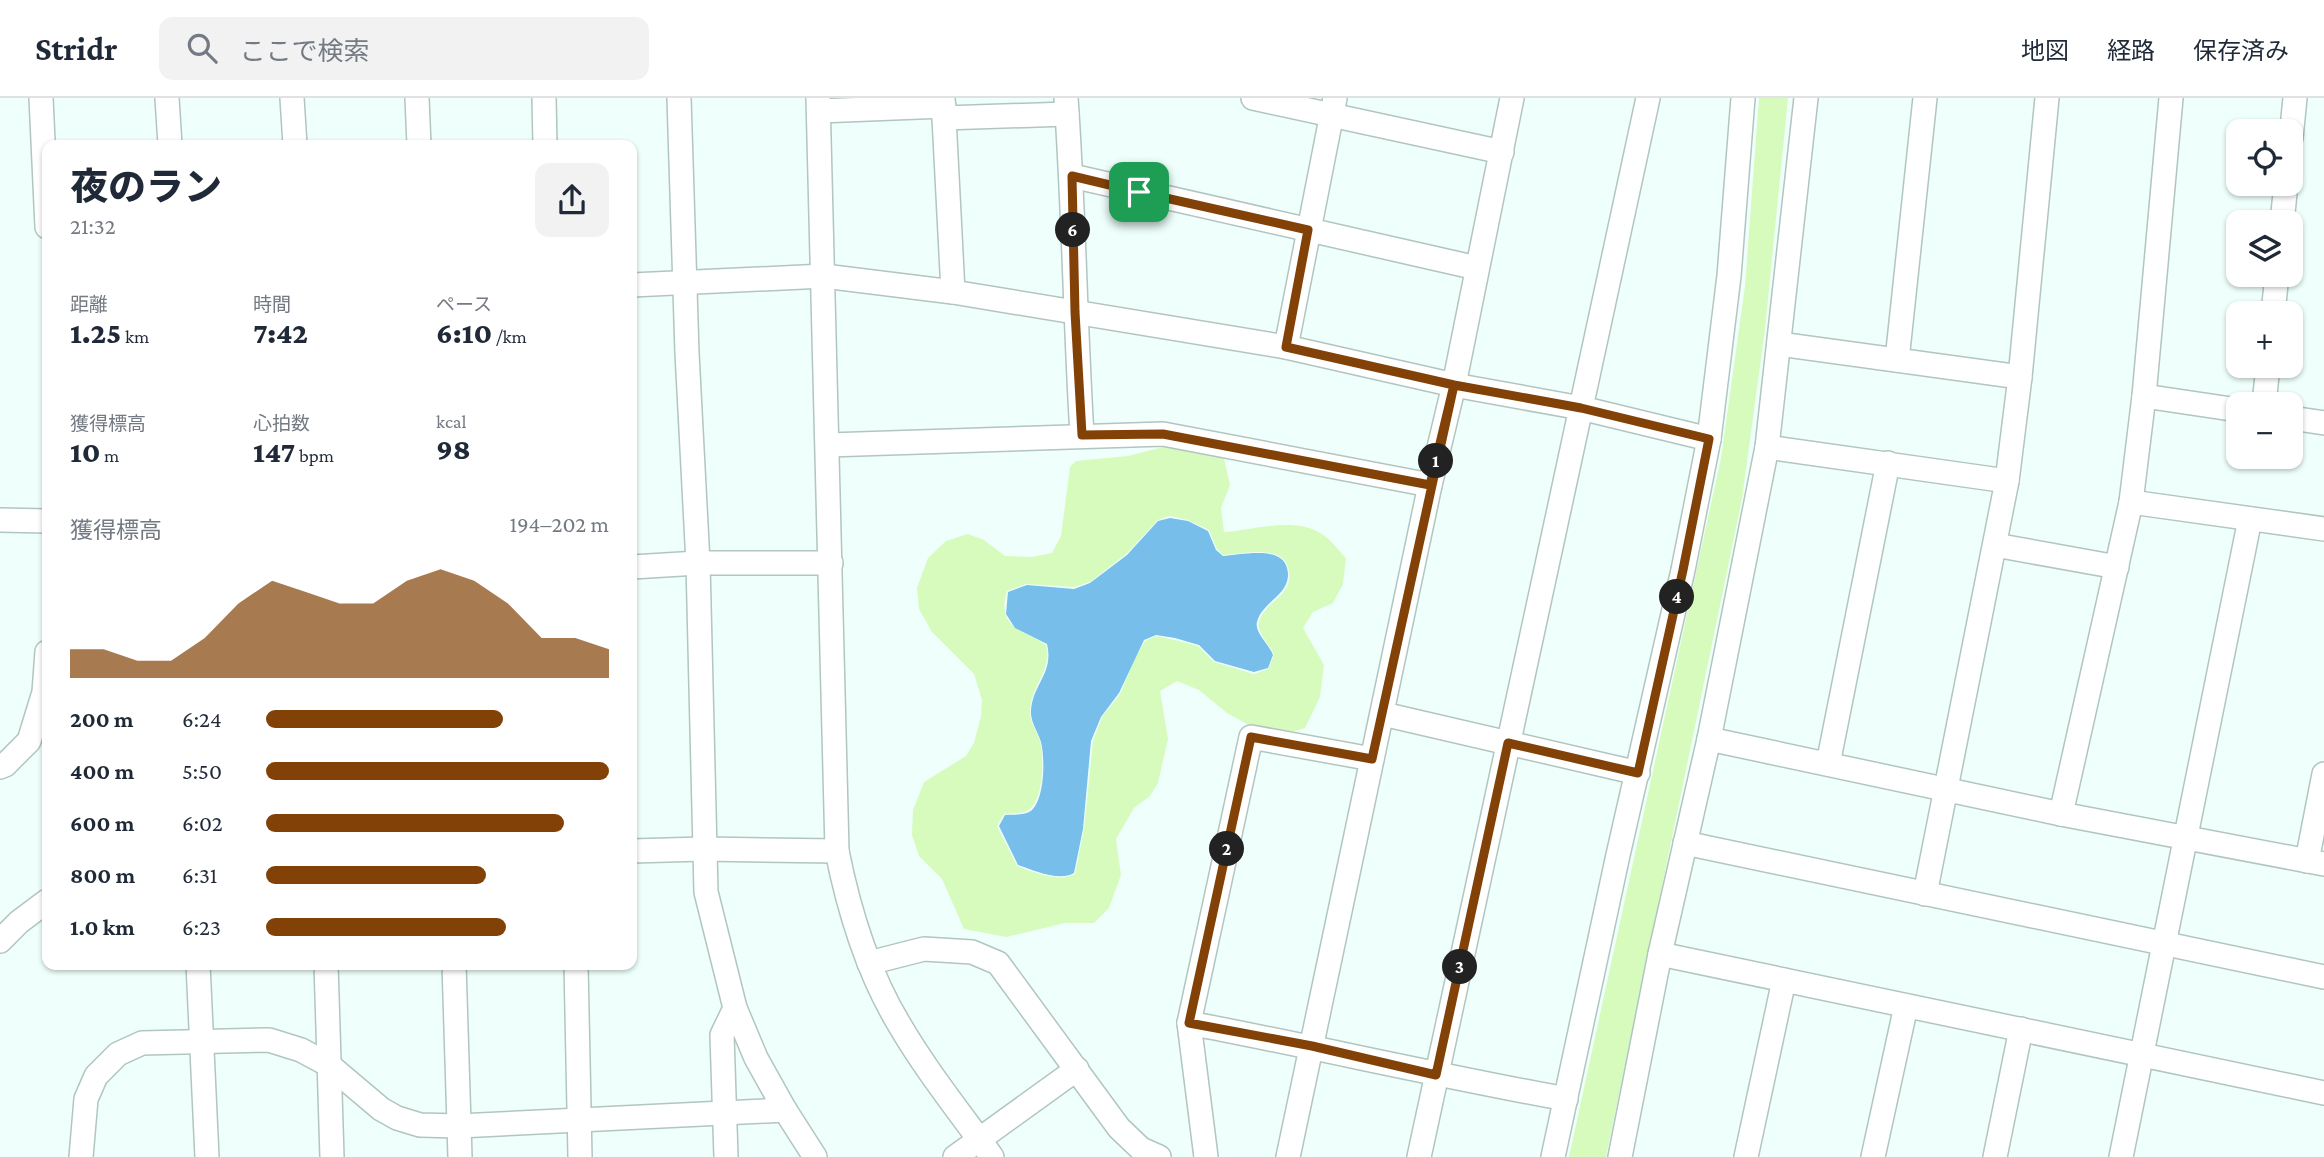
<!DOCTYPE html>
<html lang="ja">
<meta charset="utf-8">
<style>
body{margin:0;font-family:"Crimson Pro","Noto Sans JP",serif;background:#f2f2f3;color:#1f2937;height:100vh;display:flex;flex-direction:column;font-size:26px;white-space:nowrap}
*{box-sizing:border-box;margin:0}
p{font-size:23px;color:#747a83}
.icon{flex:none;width:38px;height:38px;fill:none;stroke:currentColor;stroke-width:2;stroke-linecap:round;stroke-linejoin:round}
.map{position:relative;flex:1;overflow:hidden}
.sheet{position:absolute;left:42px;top:42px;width:595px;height:830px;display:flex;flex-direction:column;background:#fff;border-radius:14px;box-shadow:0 2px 5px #0004}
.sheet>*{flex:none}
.buttons{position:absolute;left:2226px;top:21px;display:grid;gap:14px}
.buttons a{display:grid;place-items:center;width:77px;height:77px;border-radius:14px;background:#fff;box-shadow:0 2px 5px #0004;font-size:35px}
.pin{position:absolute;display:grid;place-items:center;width:60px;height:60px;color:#fff;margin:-30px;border-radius:14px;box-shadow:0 4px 10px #0006}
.km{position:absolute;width:35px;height:35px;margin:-18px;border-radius:50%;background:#222;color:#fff;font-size:19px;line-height:35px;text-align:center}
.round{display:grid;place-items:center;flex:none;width:74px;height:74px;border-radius:14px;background:#f2f2f3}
.head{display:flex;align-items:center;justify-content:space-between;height:119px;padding:0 28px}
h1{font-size:38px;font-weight:800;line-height:52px}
.stats{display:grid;grid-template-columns:repeat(3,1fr);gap:10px;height:119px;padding:7px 28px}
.stats div{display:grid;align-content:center}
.stats b{font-size:30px;font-weight:800}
.stats small{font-size:19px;font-weight:400}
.stats p{font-size:19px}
.chart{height:196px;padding:14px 28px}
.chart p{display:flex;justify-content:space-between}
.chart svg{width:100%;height:126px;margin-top:7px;fill:#824207;opacity:.7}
ul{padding:0 28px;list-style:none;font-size:23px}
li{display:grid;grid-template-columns:112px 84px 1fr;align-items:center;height:52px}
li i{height:18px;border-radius:9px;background:#824207}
header{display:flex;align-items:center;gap:42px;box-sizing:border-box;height:98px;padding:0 35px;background:#fff;border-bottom:2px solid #e0e1e3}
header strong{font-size:33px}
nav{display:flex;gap:38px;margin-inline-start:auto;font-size:24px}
.search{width:490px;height:63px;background:#f2f2f3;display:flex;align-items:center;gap:18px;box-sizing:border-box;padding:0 24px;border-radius:14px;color:#747a83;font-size:26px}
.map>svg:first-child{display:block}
.green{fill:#d7fbbd;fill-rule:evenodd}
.water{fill:#77beea}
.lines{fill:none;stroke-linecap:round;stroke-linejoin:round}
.minor-casing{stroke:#b1c5c1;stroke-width:26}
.minor{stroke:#fff;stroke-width:23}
.route-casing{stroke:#fff;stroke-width:14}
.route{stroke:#824207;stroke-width:9}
</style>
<header>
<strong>Stridr</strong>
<div class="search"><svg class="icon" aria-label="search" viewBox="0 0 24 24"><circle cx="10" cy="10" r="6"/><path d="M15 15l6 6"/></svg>ここで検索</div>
<nav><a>地図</a><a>経路</a><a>保存済み</a></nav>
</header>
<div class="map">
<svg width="2324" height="1059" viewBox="0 0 2324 1059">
<rect width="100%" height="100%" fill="#eefffc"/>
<g class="green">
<polygon points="1759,0 1788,0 1765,231 1742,401 1606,1059 1569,1059 1721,360 1745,188"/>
<path d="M1196 345 1223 356 1230 387 1221 410 1224 434C1254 432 1295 418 1322 436 1331 442 1338 452 1346 460L1343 486 1333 505 1313 514 1303 530 1324 567 1320 599 1305 630 1284 636 1251 628 1227 615 1199 592 1177 583 1160 593 1168 641 1158 685 1150 698 1134 710 1116 741 1121 777 1109 810 1094 825H1065L1006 839 964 831 942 781 919 758 912 737 913 712 924 684 966 658 974 645 981 618 982 602 974 576 932 534 919 511 917 490 928 460 946 443 968 436 984 442 1005 458 1032 459 1052 455 1061 438 1070 369 1076 363 1128 358 1159 350ZM1170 418 1188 422 1209 432 1217 451 1223 457C1241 456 1281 446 1288 469 1290 476 1290 483 1286 490 1279 502 1263 509 1259 524 1256 534 1270 546 1274 557L1268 571 1254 576 1214 564 1198 548 1175 542 1156 538 1145 543 1136 558 1120 596 1102 619 1093 643 1084 731 1075 776C1059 785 1033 774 1017 768L997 728 1004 716C1012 715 1024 716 1030 711 1044 698 1044 660 1040 643 1037 634 1029 623 1030 613 1031 586 1052 575 1046 547 1022 531 996 530 1007 493L1026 486 1074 489 1090 484 1126 456 1158 422Z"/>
</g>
<path class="water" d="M1170 420 1188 423 1208 433 1216 452 1223 458C1240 457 1281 447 1287 470 1289 476 1288 484 1284 490 1276 502 1260 510 1257 524 1254 534 1269 546 1273 557L1268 570 1254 574 1215 563 1199 547 1175 540 1156 537 1144 542 1119 595 1101 619 1091 643 1083 731 1074 775C1059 784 1033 772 1018 767L999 728 1005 717C1013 716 1025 718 1032 712 1045 699 1045 660 1041 644 1038 634 1030 623 1031 613 1033 585 1054 576 1047 546L1015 530 1006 516 1008 494 1027 487 1074 491 1090 485 1127 457 1158 423Z"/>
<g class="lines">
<g class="minor-casing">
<g id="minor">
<polyline points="41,0 47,129"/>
<polyline points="167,0 170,47"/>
<polyline points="292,0 295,47"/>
<polyline points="417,0 419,47"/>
<polyline points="544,0 545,47"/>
<polyline points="679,0 687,255 698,465 706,794 735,910 756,960 785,1012 815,1059"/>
<path d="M818 0 837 753C849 813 867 873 899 926 925 971 961 1016 992 1059"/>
<polyline points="943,0 953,194"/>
<path d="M1066 0C1074 112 1075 224 1082 337"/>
<polyline points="1253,0 1502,54"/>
<polyline points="819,13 944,8"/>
<polyline points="944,20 1067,16"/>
<polyline points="2291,40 2295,0"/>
<polyline points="1072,78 1477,170"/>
<polyline points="2282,124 2286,86"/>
<polyline points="632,187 824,178 953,194 1286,249 1454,287 1581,310 1709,341"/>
<polyline points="2273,215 2277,177"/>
<polyline points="1779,246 2020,279"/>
<polyline points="1286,249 1335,0"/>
<polyline points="1897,262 1925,0"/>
<polyline points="2144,298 2238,312"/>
<polyline points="2264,306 2268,268"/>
<polyline points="2291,320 2324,325"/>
<polyline points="828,347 1163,336 1430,387"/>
<polyline points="1767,349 2007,383"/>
<polyline points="2131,404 2324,431"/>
<polyline points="0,422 47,423"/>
<polyline points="1995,447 2117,469"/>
<polyline points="632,469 698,465 831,465"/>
<polyline points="1383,616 1638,675"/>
<polyline points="1709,641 2061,716 2324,766"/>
<polyline points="1828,666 1888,365"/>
<polyline points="0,669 5,667 29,643 44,594 47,554"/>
<polyline points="2061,716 2131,404 2144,298 2171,0"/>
<polyline points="1685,745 2324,879"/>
<polyline points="632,753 703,751 837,753"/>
<polyline points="2307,763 2324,676"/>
<polyline points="1925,796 2007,383 2020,279 2047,0"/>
<polyline points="0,843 19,824 47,803"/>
<polyline points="1660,856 2324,995"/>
<polyline points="869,865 924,851 972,854 998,865 1119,1030 1141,1051 1159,1059"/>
<polyline points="198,866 207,1059"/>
<polyline points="326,866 332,1059"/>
<polyline points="454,866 460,1059"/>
<polyline points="576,866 580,1059"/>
<path d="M1189 925C1315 949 1440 978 1566 1001"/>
<polyline points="81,1059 86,1001 96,978 118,956 142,945 269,942 301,952 329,967 381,1011 397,1020 420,1027 459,1028 785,1012"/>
<polyline points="726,1059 722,937 735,910"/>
<polyline points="955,1059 1077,971"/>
<polyline points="1206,1059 1189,925 1251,639 1372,661"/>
<polyline points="1288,1059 1430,387 1454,287 1512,0"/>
<polyline points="1419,1059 1648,0"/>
<polyline points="1553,1059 1618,757 1683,472 1709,341 1729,178 1743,0"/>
<polyline points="1620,1059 1660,856 1709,641 1767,349 1806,0"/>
<polyline points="1746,1059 1784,882"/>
<polyline points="1873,1059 1906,908"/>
<polyline points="1995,1059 2021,931"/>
<polyline points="2121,1059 2250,421"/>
</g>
</g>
<use href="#minor" class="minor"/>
</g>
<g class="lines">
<g class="route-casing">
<polyline id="route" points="1139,94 1308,132 1286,249 1454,287 1372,661 1251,639 1189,925 1312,948 1436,977 1508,645 1638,675 1683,472 1709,341 1581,310 1454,287 1430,387 1163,336 1082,337 1075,214 1072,78 1139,94"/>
</g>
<use href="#route" class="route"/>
</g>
</svg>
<div class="buttons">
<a><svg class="icon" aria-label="locate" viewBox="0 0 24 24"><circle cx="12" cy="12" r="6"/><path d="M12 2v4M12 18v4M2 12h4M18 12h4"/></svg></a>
<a><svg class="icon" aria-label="layers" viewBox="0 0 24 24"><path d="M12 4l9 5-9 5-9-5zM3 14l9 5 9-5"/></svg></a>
<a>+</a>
<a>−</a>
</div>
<div class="pin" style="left:1139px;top:94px;background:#1e9e55"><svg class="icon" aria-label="arrive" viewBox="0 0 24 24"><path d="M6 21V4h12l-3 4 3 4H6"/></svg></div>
<b class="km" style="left:1436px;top:363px">1</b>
<b class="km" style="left:1227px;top:751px">2</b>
<b class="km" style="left:1460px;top:869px">3</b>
<b class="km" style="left:1677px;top:499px">4</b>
<b class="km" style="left:1073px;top:132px">6</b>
<section class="sheet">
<div class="head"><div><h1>夜のラン</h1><p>21:32</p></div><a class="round"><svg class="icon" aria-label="share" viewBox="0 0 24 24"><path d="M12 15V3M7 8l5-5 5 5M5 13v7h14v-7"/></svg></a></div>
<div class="stats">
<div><p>距離</p><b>1.25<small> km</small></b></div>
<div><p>時間</p><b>7:42</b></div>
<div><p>ペース</p><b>6:10<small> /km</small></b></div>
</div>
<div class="stats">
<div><p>獲得標高</p><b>10<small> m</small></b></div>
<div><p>心拍数</p><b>147<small> bpm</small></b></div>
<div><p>kcal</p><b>98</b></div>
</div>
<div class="chart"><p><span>獲得標高</span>194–202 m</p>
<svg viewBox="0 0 160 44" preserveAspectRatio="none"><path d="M0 44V34L10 34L20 38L30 38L40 30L50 18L60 10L70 14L80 18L90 18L100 10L110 6L120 10L130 18L140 30L150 30L160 34V44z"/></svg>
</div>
<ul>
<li><b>200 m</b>6:24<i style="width:69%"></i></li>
<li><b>400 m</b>5:50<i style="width:100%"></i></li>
<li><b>600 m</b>6:02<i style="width:87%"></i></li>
<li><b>800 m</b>6:31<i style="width:64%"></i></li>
<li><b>1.0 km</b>6:23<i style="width:70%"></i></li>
</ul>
</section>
</div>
